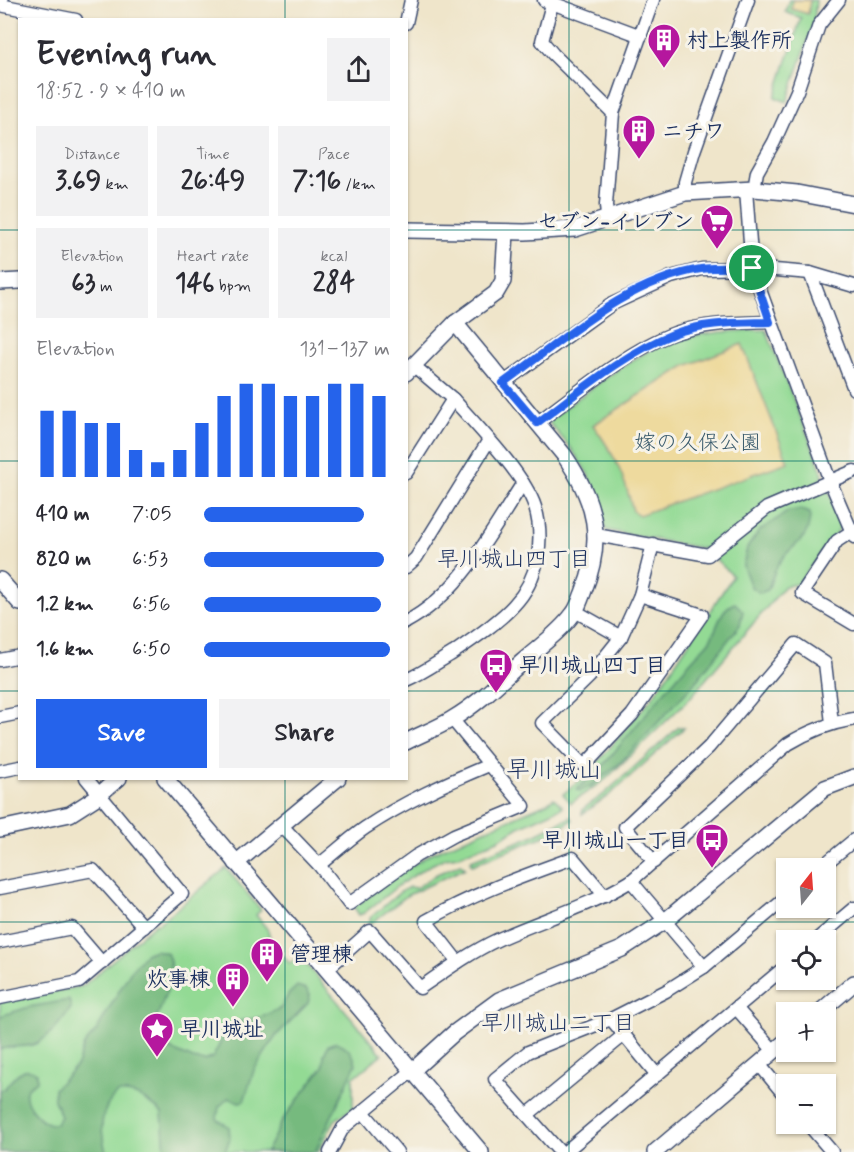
<!DOCTYPE html>
<meta charset="utf-8">
<style>
body{margin:0;font-family:Mynerve,"Klee One",sans-serif;background:#f2f2f3;color:#2b2b33;height:100vh;display:flex;flex-direction:column;font-size:22px;white-space:nowrap}
*{box-sizing:border-box;margin:0}
p{font-size:20px;color:#7c7c81}
.icon{flex:none;width:33px;height:33px;fill:none;stroke:currentColor;stroke-width:2;stroke-linecap:round;stroke-linejoin:round}
.map{position:relative;flex:1;overflow:hidden}
.sheet{position:absolute;left:18px;top:18px;width:390px;height:762px;display:flex;flex-direction:column;background:#fff;border-radius:0px;box-shadow:0 2px 4px #0004}
.sheet>*{flex:none}
.needle{width:39px;rotate:17deg}
.tools{position:absolute;left:776px;top:858px;display:grid;gap:12px}
.tools a{display:grid;place-items:center;width:60px;height:60px;border-radius:0px;background:#fff;box-shadow:0 2px 4px #0004;font-size:30px}
.pin{position:absolute;display:grid;place-items:center;width:51px;height:51px;color:#fff;margin:-26px;border:3px solid #fff;border-radius:50%;box-shadow:0 2px 6px #0007}
.round{display:grid;place-items:center;flex:none;width:63px;height:63px;border-radius:0px;background:#f2f2f3}
.head{display:flex;align-items:center;justify-content:space-between;height:102px;padding:0 18px}
h1{font-size:33px;font-weight:700;line-height:45px}
.stats{display:grid;grid-template-columns:repeat(3,1fr);gap:9px;height:102px;padding:6px 18px}
.stats div{display:grid;align-content:center;border-radius:0px;background:#f2f2f3;text-align:center}
.stats b{font-size:26px;font-weight:700}
.stats small{font-size:16px;font-weight:400}
.stats p{font-size:16px}
.chart{height:168px;padding:12px 18px}
.chart p{display:flex;justify-content:space-between}
.chart svg{width:100%;height:108px;margin-top:6px;stroke:#2563eb;stroke-width:6}
.button{display:flex;gap:12px;margin-top:auto;padding:12px 18px}
.button a{flex:1;height:69px;border-radius:0px;background:#2563eb;color:#fff;font-size:24px;font-weight:700;line-height:69px;text-align:center}
.button a+a{background:#f2f2f3;color:#2b2b33}
ul{padding:0 18px;list-style:none;font-size:20px}
li{display:grid;grid-template-columns:96px 72px 1fr;align-items:center;height:45px}
li i{height:15px;border-radius:8px;background:#2563eb}
.map>svg:first-child{display:block}
.green{fill:#93da94;stroke:#578479;stroke-width:1.5}
.forest{fill:#76ba7e;stroke:#48746e;stroke-width:1.5}
.sand{fill:#eeda9e;stroke:#84847e;stroke-width:1.5}
.lines{fill:none;stroke-linecap:round;stroke-linejoin:round}
.minor-casing{stroke:#3b4a6e;stroke-width:15}
.tertiary-casing{stroke:#3b4a6e;stroke-width:18}
.minor{stroke:#fff;stroke-width:12}
.tertiary{stroke:#fff;stroke-width:15}
.route-casing{stroke:#fff;stroke-width:12}
.route{stroke:#2563eb;stroke-width:8}
.grid{fill:none;stroke:#0f766e;stroke-width:1.5;stroke-opacity:0.55}
.labels{text-anchor:middle;stroke-width:6;stroke-linejoin:round;paint-order:stroke}
.poi-label{font-size:21px;font-weight:bold;fill:#1b2f5e;stroke:#f7f3e8;text-anchor:start}
.park-label{font-size:21px;fill:#395a6c;stroke:#f7f3e8}
.neighbourhood-label{font-size:22px;fill:#1b2f5e;stroke:#f7f3e8}
.quarter-label{font-size:24px;fill:#1b2f5e;stroke:#f7f3e8}
</style>
<div class="map">
<svg width="854" height="1152" viewBox="0 0 854 1152">
<rect width="100%" height="100%" fill="#f7f3e8"/>
<filter id="ink" filterUnits="userSpaceOnUse"><feTurbulence type="fractalNoise" baseFrequency=".0167" numOctaves="2"/><feDisplacementMap in="SourceGraphic" scale="12" xChannelSelector="R" yChannelSelector="G"/><feConvolveMatrix kernelMatrix="1 2 1 2 8 2 1 2 1" color-interpolation-filters="sRGB"/></filter>
<filter id="wash" filterUnits="userSpaceOnUse"><feTurbulence type="fractalNoise" baseFrequency=".008" numOctaves="4" result="noise"/><feDisplacementMap in="SourceGraphic" scale="24" xChannelSelector="R" yChannelSelector="G"/><feGaussianBlur stdDeviation="1.35" result="paint"/><feColorMatrix in="noise" values="0 0 0 0 0 0 0 0 0 0 0 0 0 0 0 0 0 1.4 0 .05"/><feComposite in="paint" operator="in"/></filter>
<g filter="url(#wash)">
<rect width="100%" height="100%" fill="#efe5ca"/>
<g class="green">
<polygon points="789,0 816,0 814,22 787,102 775,97 801,18 785,12"/>
<path d="M766 330 823 474 821 480 829 492 842 525 798 584 785 586 690 698 606 779 571 803 563 794 587 775 653 697 733 576 705 549 606 530 588 474 571 448 550 424V419C584 395 628 358 666 343 694 332 736 331 766 330Z"/>
<polygon points="679,727 684,728 608,796 582,814 583,809 604,794"/>
<polygon points="554,798 563,807 519,827 498,840 458,856 445,858 427,867 399,885 364,913 359,915 354,907 401,872 432,853 547,803"/>
<polygon points="571,817 573,820 552,833 472,865 470,862 471,860 530,837"/>
<polygon points="461,864 465,868 408,895 370,924 370,918 400,892 409,887 416,888 437,874"/>
<polygon points="226,868 261,910 256,915 268,930 271,942 290,964 296,958 306,964 382,1054 353,1078 353,1108 335,1120 318,1152 0,1152 0,1002 83,986 156,923 158,924"/>
</g>
<g class="forest">
<path d="M802 510 810 513C810 544 791 543 779 563 774 571 771 581 768 590L760 593 751 587 743 566 747 548 759 531 789 511Z"/>
<path d="M735 603 743 611 740 625 694 684 620 763 594 784 581 791 577 790C582 783 588 781 594 775 602 768 608 759 615 751 645 716 673 679 705 646 720 632 716 610 735 603Z"/>
<path d="M155 950 167 953C179 978 158 1008 152 1032L161 1045 193 1059 205 1061 213 1057 222 1039 240 1021 261 1017 281 1008 288 995 297 986 306 989 310 995 308 1003 276 1036 254 1070 244 1101 239 1102 228 1098 219 1107 217 1119 229 1127 230 1138 225 1152H165L162 1113C148 1101 136 1091 117 1093 99 1111 100 1128 106 1152H0V1090H3C13 1080 21 1062 37 1073V1081C33 1084 28 1086 26 1091 23 1104 43 1126 56 1124L61 1117 54 1100V1089L77 1065 84 1045 96 1031 130 972 145 954Z"/>
<path d="M69 1000 71 1008C62 1020 51 1036 37 1043 26 1049 12 1044 0 1050V1016L29 1007Z"/>
<path d="M336 1042C347 1046 353 1052 356 1064L315 1152H266L284 1118 323 1067 324 1055 328 1045Z"/>
</g>
<g class="sand">
<polygon points="793,0 810,0 808,14 791,9"/>
<path d="M742 344 788 462 639 515 633 511C624 475 615 455 593 425L685 366Z"/>
</g>
</g>
<g filter="url(#ink)">
<g class="lines">
<g class="minor-casing">
<g id="minor">
<polyline points="544,0 641,36"/>
<polyline points="552,4 542,41 553,54 613,113"/>
<polyline points="0,5 76,20"/>
<polyline points="406,23 411,0"/>
<polyline points="754,189 757,172 774,142 797,91 819,25 839,0"/>
<polyline points="746,190 752,268 830,481 854,537"/>
<polyline points="685,193 685,182 694,151 748,0"/>
<polyline points="607,217 606,205 613,113 653,0"/>
<polyline points="810,273 854,389"/>
<polyline points="503,383 612,304 671,277 702,269 752,268 810,273 854,286"/>
<path d="M537 423C576 394 630 349 675 333 706 323 738 323 770 322"/>
<polyline points="406,473 453,399 413,365"/>
<polyline points="854,530 837,541 802,593 854,624"/>
<polyline points="596,535 708,555 767,508 854,471"/>
<polyline points="406,567 416,558 489,440"/>
<polyline points="575,611 621,637 640,595 653,544"/>
<path d="M406 622C461 593 490 533 523 483"/>
<polyline points="621,637 589,677 542,723 584,766 632,715 702,615 640,595"/>
<polyline points="0,660 20,656"/>
<path d="M406 680C423 673 438 662 453 653 472 640 499 622 514 605 538 580 545 540 535 507 525 475 476 425 453 399"/>
<polyline points="0,717 20,713"/>
<polyline points="0,771 20,767"/>
<polyline points="281,825 319,865 349,904 416,856 454,835 524,806 452,719"/>
<polyline points="654,862 625,827 709,747 796,644 825,663 832,723"/>
<path d="M319 865C334 853 349 839 365 828 404 802 446 783 489 765"/>
<polyline points="820,868 854,840"/>
<polyline points="631,881 704,967"/>
<polyline points="0,888 93,870 144,927"/>
<polyline points="816,940 854,908"/>
<polyline points="0,942 72,928 102,963"/>
<path d="M458 962 426 921C475 893 521 877 573 858L605 896"/>
<path d="M326 970 370 931 420 988C446 970 471 952 499 939 543 919 590 906 631 881L788 744C809 731 830 723 854 719"/>
<polyline points="0,998 79,982 182,894 86,778"/>
<polyline points="737,1009 774,1051"/>
<polyline points="611,1019 657,1075"/>
<polyline points="759,1064 786,1097"/>
<polyline points="364,1113 397,1152"/>
<polyline points="527,1115 624,1035"/>
<polyline points="808,1124 832,1152"/>
<polyline points="330,1152 343,1128 412,1071"/>
<polyline points="560,1152 495,1079 528,1052 611,1019 666,991 704,967 786,898"/>
<polyline points="565,1152 786,966"/>
</g>
</g>
<g class="tertiary-casing">
<g id="tertiary">
<polyline points="0,2 0,0"/>
<polyline points="406,230 525,232 575,229 685,193 754,189 797,193 854,204"/>
<polyline points="0,282 20,281"/>
<polyline points="406,373 455,323 496,293 503,281 506,232"/>
<polyline points="0,580 20,603"/>
<path d="M406 742C421 734 438 728 452 719 478 704 501 681 523 661 540 646 560 632 573 614 578 608 580 600 583 593 605 539 596 502 564 455L455 323"/>
<polyline points="165,778 481,1152"/>
<polyline points="0,829 70,814 95,798 119,778"/>
<polyline points="236,863 338,778"/>
<polyline points="820,1012 854,983"/>
<polyline points="412,1071 454,1033 499,1000 622,949 665,921 825,788 854,777"/>
<polyline points="655,1152 786,1041"/>
</g>
</g>
<use href="#minor" class="minor"/>
<use href="#tertiary" class="tertiary"/>
</g>
</g>
<g class="lines" filter="url(#ink)">
<g class="route-casing">
<path id="route" d="M752 268 770 322C738 323 704 322 673 334 625 353 579 392 537 423L503 383C564 340 625 281 701 269 717 267 735 268 752 268Z"/>
</g>
<use href="#route" class="route"/>
</g>
<path class="grid" d="M285 0V20M569 0V1152M0 230H20M406 230H854M0 461H20M406 461H854M0 691H20M406 691H854M285 778V1152M0 922H854"/>
<defs>
<g id="building-pin" transform="scale(1.725)"><path d="M0 17L-7.5 6A9.5 9.5 0 1 1 7.5 6Z" fill="#b5179e" stroke="#f7f3e8"/><path d="M-4-6H4V6H1V3H-1V6H-4ZM-2.5-4.3h1.7v1.8h-1.7ZM.8-4.3h1.7v1.8H.8ZM-2.5-1h1.7V.8h-1.7ZM.8-1h1.7V.8H.8Z" fill="#fff"/></g>
<g id="supermarket-pin" transform="scale(1.725)"><path d="M0 17L-7.5 6A9.5 9.5 0 1 1 7.5 6Z" fill="#b5179e" stroke="#f7f3e8"/><path d="M-6-5.5h2.5l.6 2H6L4.5 2H-2.5L-4.4-4H-6ZM-1.5 3.2a1.3 1.3 0 1 0 .1 0ZM3 3.2a1.3 1.3 0 1 0 .1 0Z" fill="#fff"/></g>
<g id="bus-pin" transform="scale(1.725)"><path d="M0 17L-7.5 6A9.5 9.5 0 1 1 7.5 6Z" fill="#b5179e" stroke="#f7f3e8"/><path d="M-5-6H5V4H4V6H2V4H-2V6H-4V4H-5ZM-3.5-4V0h7V-4ZM-3.5 1.2v1.5H-2V1.2ZM2 1.2v1.5H3.5V1.2Z" fill="#fff"/></g>
<g id="sight-pin" transform="scale(1.725)"><path d="M0 17L-7.5 6A9.5 9.5 0 1 1 7.5 6Z" fill="#b5179e" stroke="#f7f3e8"/><path d="M0-6L1.8-2.2L6-1.7L2.9 1.2L3.7 5.4L0 3.3L-3.7 5.4L-2.9 1.2L-6-1.7L-1.8-2.2Z" fill="#fff"/></g>
</defs>
<g fill-rule="evenodd">
<use href="#building-pin" x="664" y="40"/>
<use href="#building-pin" x="639" y="131"/>
<use href="#supermarket-pin" x="717" y="221"/>
<use href="#bus-pin" x="496" y="665"/>
<use href="#bus-pin" x="712" y="840"/>
<use href="#building-pin" x="267" y="954"/>
<use href="#building-pin" x="233" y="979"/>
<use href="#sight-pin" x="157" y="1029"/>
</g>
<g class="labels">
<g class="poi-label">
<text x="687" y="47">村上製作所</text>
<text x="662" y="138">ニチワ</text>
<text x="694" y="228" text-anchor="end">セブン-イレブン</text>
<text x="519" y="672">早川城山四丁目</text>
<text x="689" y="847" text-anchor="end">早川城山一丁目</text>
<text x="290" y="961">管理棟</text>
<text x="210" y="986" text-anchor="end">炊事棟</text>
<text x="180" y="1036">早川城址</text>
</g>
<g class="park-label">
<text x="698" y="449">嫁の久保公園</text>
</g>
<g class="neighbourhood-label">
<text x="514" y="566">早川城山四丁目</text>
<text x="558" y="1030">早川城山二丁目</text>
</g>
<g class="quarter-label">
<text x="554" y="777">早川城山</text>
</g>
</g>
</svg>
<div class="tools">
<a><svg class="needle" viewBox="-14 -14 28 28"><path d="M0-13l5 13h-10z" fill="#e53935"/><path d="M0 13l5-13h-10z" fill="#7c7c81"/></svg></a>
<a><svg class="icon" aria-label="locate" viewBox="0 0 24 24"><circle cx="12" cy="12" r="6"/><path d="M12 2v4M12 18v4M2 12h4M18 12h4"/></svg></a>
<a>+</a>
<a>−</a>
</div>
<div class="pin" style="left:752px;top:268px;background:#1e9e55"><svg class="icon" aria-label="arrive" viewBox="0 0 24 24"><path d="M6 21V4h12l-3 4 3 4H6"/></svg></div>
<section class="sheet">
<div class="head"><div><h1>Evening run</h1><p>18:52 · 9 × 410 m</p></div><a class="round"><svg class="icon" aria-label="share" viewBox="0 0 24 24"><path d="M12 15V3M7 8l5-5 5 5M5 13v7h14v-7"/></svg></a></div>
<div class="stats">
<div><p>Distance</p><b>3.69<small> km</small></b></div>
<div><p>Time</p><b>26:49</b></div>
<div><p>Pace</p><b>7:16<small> /km</small></b></div>
</div>
<div class="stats">
<div><p>Elevation</p><b>63<small> m</small></b></div>
<div><p>Heart rate</p><b>146<small> bpm</small></b></div>
<div><p>kcal</p><b>284</b></div>
</div>
<div class="chart"><p><span>Elevation</span>131–137 m</p>
<svg viewBox="0 0 160 44" preserveAspectRatio="none"><path d="M5 44V17M15 44V17M25 44V22M35 44V22M45 44V33M55 44V38M65 44V33M75 44V22M85 44V11M95 44V6M105 44V6M115 44V11M125 44V11M135 44V6M145 44V6M155 44V11"/></svg>
</div>
<ul>
<li><b>410 m</b>7:05<i style="width:86%"></i></li>
<li><b>820 m</b>6:53<i style="width:97%"></i></li>
<li><b>1.2 km</b>6:56<i style="width:95%"></i></li>
<li><b>1.6 km</b>6:50<i style="width:100%"></i></li>
</ul>
<div class="button"><a>Save</a><a>Share</a></div>
</section>
</div>
